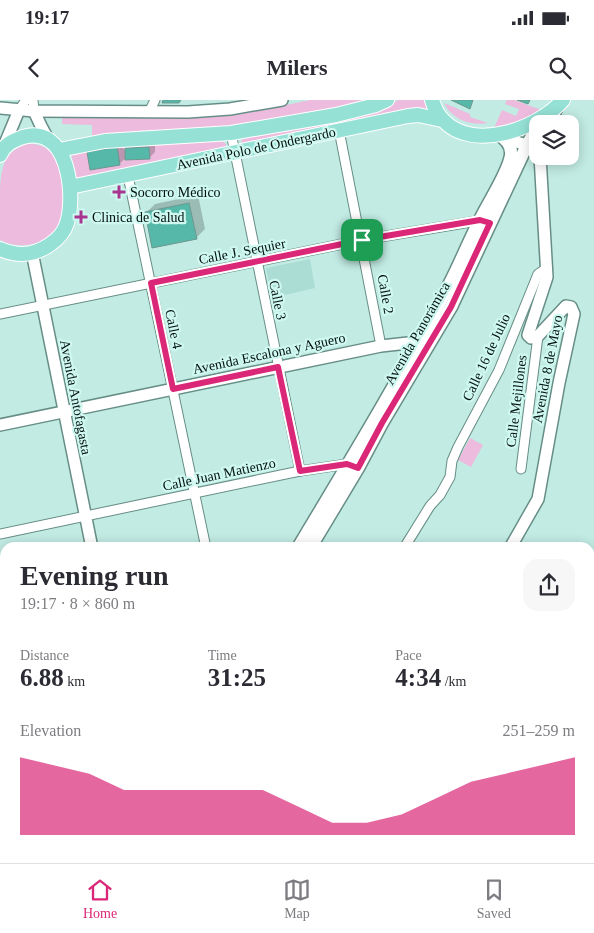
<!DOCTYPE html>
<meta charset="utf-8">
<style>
body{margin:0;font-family:"Times New Roman",serif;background:#f7f7f7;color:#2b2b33;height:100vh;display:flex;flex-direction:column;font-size:19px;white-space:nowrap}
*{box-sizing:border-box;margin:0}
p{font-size:16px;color:#7c7c81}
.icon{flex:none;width:28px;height:28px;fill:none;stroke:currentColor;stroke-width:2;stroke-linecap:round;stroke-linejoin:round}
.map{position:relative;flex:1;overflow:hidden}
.details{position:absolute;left:0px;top:442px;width:595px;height:321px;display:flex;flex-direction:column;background:#fff;border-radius:15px 15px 0 0;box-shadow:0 2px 12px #0003}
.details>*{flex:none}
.controls{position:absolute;left:529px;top:15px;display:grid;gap:10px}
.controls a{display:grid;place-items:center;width:50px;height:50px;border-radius:10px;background:#fff;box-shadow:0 2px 12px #0003;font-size:25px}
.pin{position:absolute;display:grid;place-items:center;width:42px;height:42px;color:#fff;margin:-21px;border-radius:10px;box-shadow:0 2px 8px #0006}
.round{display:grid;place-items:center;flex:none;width:52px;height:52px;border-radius:15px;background:#f7f7f7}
.head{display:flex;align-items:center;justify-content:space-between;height:85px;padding:0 20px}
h1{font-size:28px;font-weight:700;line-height:38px}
.stats{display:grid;grid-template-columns:repeat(3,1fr);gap:8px;height:85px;padding:5px 20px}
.stats div{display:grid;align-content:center}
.stats b{font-size:25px;font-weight:700}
.stats small{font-size:14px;font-weight:400}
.stats p{font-size:14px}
.chart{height:140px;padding:10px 20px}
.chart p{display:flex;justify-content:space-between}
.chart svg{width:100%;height:90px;margin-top:5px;fill:#db2777;opacity:.7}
.status{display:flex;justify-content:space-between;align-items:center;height:35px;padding:0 25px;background:#fff;direction:ltr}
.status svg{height:14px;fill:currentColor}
header{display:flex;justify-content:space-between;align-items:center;height:65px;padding:0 20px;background:#fff;font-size:22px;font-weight:700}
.dock{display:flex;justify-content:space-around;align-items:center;height:70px;border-top:1px solid #e1e1e2;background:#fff;font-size:14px;color:#7c7c81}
.dock a{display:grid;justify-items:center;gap:2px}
.dock .on{color:#db2777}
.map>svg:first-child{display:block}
.built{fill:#acddd4}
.green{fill:#ecbbdd}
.shadow{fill:#0003}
.building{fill:#55b8a9;stroke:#6f978f}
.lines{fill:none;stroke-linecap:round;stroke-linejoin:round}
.minor-casing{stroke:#678e86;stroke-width:11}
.tertiary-casing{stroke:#678e86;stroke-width:14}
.secondary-casing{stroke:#678e86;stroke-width:15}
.primary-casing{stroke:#fff;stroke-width:16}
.minor{stroke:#fff;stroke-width:9}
.tertiary{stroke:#fff;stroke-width:11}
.secondary{stroke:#fff;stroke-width:12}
.primary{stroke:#95e1d6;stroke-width:14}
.route-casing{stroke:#fff;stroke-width:10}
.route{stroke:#db2777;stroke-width:6}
.poi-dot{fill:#a8358f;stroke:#cef8f0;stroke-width:2}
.labels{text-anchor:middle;stroke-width:4.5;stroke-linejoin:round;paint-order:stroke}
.street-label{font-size:14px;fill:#03100e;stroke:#cef8f0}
.poi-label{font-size:14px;fill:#03100e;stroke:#cef8f0;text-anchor:start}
</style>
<div class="status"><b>19:17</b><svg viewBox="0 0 49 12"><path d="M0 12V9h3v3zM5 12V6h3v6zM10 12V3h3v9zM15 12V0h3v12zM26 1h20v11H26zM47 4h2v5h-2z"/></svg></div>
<header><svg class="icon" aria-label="back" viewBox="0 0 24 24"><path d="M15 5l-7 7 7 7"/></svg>Milers<svg class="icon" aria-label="search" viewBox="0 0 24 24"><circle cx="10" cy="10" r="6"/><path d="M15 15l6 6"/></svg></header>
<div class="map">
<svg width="594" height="763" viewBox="0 0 594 763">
<rect width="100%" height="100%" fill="#c1ebe3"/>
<polygon class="built" points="310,159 315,188 272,198 266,168"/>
<g class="green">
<path d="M310 0H372C325 11 278 23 229 27 183 30 137 29 92 36V25L62 24V17C145 17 228 19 310 0Z"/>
<polygon points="398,0 426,0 429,12 243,44 241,41 245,36 380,10"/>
<polygon points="507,0 514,0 544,11 523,23 494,28 502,10 516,16 519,9 505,4"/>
<path d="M444 3 470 14V17L488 23C472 26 452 20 444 3Z"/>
<polygon points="222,41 226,44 226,48 77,79 71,53 120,45"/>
<path d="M28 44C43 43 53 51 60 64 61 79 65 96 63 111 59 142 25 153 0 140 0 127 0 114 0 101 0 76 0 51 28 44Z"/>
<polygon points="470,338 483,345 471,367 458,360"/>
</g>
<g class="shadow">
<polygon points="122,42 124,50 132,43 155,42 155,52 149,58 127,57 120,63 91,69 88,53 94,47"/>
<polygon points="198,95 205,129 196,138 146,113 155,104"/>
<polygon points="110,759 141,759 140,763 109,763"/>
</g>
<g class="building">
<polygon points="163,0 181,0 179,3 162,3"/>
<polygon points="451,0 473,0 470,9"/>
<polygon points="517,0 530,0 528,4"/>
<polygon points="117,47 120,65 90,70 87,52"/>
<polygon points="149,47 150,59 125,60 125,48"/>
<polygon points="189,103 197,139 152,148 145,112"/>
<rect x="108" y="759" width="30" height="4"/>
</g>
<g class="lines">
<g class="minor-casing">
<g id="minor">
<polyline points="33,0 34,11"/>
<polyline points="19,10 26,0"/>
<polyline points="149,12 155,0"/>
<polyline points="339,30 381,246"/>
<polyline points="231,33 300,371"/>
<polyline points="128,76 206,448"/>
<polyline points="0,214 362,140 483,120"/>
<polyline points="521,369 538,236"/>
<polyline points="0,434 300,371 347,364 350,365"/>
<polyline points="404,448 430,406 440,395 450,377 452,361 458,347 499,270 538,174 547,168"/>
<polyline points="590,536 594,528"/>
<polyline points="0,544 5,543"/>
<polyline points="0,566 5,590"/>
<polyline points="590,568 594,577"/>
<polyline points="590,638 594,636"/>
<polyline points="32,763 34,759"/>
<polyline points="162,763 163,759"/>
</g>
</g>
<g class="tertiary-casing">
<g id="tertiary">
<polyline points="0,8 34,11 188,12 230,9 282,0"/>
<polyline points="34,11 41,26 49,41"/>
<polyline points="549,24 558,6"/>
<polyline points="506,39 527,45 538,56"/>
<polyline points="4,46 19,10"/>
<polyline points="32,152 92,448"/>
<polyline points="0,325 381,246 417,242 424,246"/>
<polyline points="510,448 538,399 559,283 574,214 571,207 566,206 538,236 531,238 528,235 547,177 540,56"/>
<polyline points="590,475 594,473"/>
<polyline points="0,705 5,704"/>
<polyline points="306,763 307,759"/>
<polyline points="591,763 594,750"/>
</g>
</g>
<g class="secondary-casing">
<g id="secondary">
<path d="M298 448C350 361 403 274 449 185 460 164 469 141 480 120 488 103 509 72 511 55 512 45 506 39 498 34"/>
<polyline points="310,448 358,368 382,323 451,207 527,45 538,26"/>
<polyline points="0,656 5,655"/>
<polyline points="0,669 5,668"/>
<polyline points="75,763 76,759"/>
<polyline points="87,763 88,759"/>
</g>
</g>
<g class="primary-casing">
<g id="primary">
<path d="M432 0C434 7 438 15 443 20 473 53 539 28 563 0"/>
<polyline points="59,50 105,41 231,33 336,15 376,5 387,0"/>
<path d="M0 55C5 44 12 41 23 37 68 24 76 94 67 123 62 140 40 154 22 154 14 154 7 152 0 149"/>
<polyline points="70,87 408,16 418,15 442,20"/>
</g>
</g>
<use href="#minor" class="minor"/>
<use href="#tertiary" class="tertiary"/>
<use href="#secondary" class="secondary"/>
<use href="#primary" class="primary"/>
</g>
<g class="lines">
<g class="route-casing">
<polygon id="route" points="480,120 490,123 451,207 382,323 358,368 347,364 300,371 278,267 173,289 151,183 362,140"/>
</g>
<use href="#route" class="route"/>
</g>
<g class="poi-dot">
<path d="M116.5 84.5h5v5h5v5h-5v5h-5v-5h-5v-5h5z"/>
<path d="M78.5 109.5h5v5h5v5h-5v5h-5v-5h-5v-5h5z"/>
</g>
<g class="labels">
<g class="street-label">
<text transform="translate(256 48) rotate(-12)" y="5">Avenida Polo de Ondergardo</text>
<text transform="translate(242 151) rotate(-11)" y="5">Calle J. Sequier</text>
<text transform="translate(386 194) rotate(80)" y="5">Calle 2</text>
<text transform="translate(278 200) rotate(78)" y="5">Calle 3</text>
<text transform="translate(174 229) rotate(78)" y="5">Calle 4</text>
<text transform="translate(417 233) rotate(-60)" y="5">Avenida Panorámica</text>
<text transform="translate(269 253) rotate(-12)" y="5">Avenida Escalona y Aguero</text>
<text transform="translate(486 257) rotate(-65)" y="5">Calle 16 de Julio</text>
<text transform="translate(547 269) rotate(-79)" y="5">Avenida 8 de Mayo</text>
<text transform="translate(76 297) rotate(79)" y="5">Avenida Antofagasta</text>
<text transform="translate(516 301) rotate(-83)" y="5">Calle Mejillones</text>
<text transform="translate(219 374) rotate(-12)" y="5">Calle Juan Matienzo</text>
</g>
<g class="poi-label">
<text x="130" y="97">Socorro Médico</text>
<text x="92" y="122">Clinica de Salud</text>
</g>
</g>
</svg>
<div class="controls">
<a><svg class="icon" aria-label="layers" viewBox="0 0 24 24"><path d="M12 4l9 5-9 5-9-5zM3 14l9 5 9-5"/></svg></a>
</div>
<div class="pin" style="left:362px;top:140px;background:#1e9e55"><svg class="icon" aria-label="arrive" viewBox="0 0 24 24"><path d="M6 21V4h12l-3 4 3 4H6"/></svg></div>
<section class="details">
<div class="head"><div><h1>Evening run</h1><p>19:17 · 8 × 860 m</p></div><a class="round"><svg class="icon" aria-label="share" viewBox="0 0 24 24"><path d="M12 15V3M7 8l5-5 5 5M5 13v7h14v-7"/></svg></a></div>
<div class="stats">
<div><p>Distance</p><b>6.88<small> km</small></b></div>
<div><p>Time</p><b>31:25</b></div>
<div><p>Pace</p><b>4:34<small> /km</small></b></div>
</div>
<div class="chart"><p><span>Elevation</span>251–259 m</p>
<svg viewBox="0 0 160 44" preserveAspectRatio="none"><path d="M0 44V6L10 10L20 14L30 22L40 22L50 22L60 22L70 22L80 30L90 38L100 38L110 34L120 26L130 18L140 14L150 10L160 6V44z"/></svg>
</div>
</section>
</div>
<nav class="dock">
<a class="on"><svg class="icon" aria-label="home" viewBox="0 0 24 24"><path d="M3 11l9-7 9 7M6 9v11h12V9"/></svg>Home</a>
<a><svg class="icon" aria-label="map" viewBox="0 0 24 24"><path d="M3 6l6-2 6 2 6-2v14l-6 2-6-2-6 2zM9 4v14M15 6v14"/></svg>Map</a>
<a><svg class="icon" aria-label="saved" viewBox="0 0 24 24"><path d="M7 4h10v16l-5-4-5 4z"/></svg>Saved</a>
</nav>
